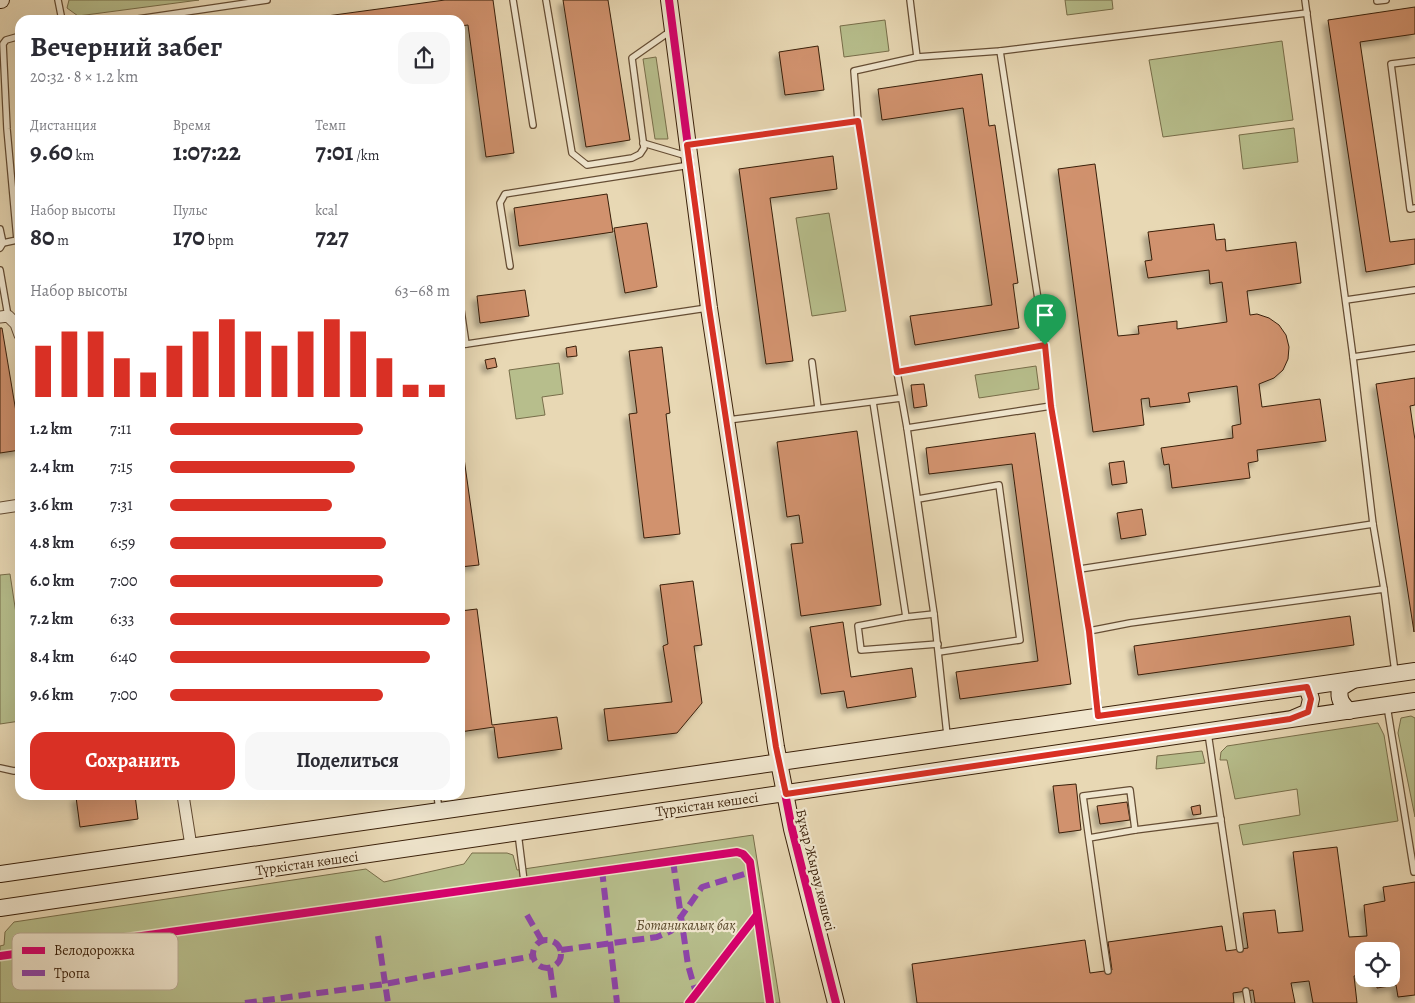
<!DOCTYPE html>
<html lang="ru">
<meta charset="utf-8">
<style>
body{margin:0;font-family:Alegreya,serif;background:#f7f7f7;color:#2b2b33;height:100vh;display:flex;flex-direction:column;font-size:19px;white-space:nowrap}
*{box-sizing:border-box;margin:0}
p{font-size:16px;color:#7c7c81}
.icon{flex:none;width:28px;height:28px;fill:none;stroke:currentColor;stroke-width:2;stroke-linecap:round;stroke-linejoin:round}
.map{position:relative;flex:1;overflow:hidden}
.details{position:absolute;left:15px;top:15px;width:450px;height:785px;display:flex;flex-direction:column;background:#fff;border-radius:15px;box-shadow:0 5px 20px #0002}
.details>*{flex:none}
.buttons{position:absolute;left:1355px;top:942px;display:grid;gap:10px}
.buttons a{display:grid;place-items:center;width:45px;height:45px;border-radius:10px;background:#fff;box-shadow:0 5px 20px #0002;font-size:25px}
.pin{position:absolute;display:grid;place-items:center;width:42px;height:42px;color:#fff;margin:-51px -21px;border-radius:50% 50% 50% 0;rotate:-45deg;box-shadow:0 0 5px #0007}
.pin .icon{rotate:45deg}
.round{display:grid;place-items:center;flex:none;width:52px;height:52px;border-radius:15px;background:#f7f7f7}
.headline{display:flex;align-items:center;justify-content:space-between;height:85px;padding:0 15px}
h1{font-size:28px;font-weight:700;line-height:38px}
.metrics{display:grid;grid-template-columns:repeat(3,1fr);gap:8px;height:85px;padding:5px 15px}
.metrics div{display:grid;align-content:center}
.metrics b{font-size:25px;font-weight:700}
.metrics small{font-size:14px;font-weight:400}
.metrics p{font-size:14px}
.chart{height:140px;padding:10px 15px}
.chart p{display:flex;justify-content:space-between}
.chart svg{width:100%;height:90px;margin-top:5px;stroke:#d93025;stroke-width:6}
.cta{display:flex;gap:10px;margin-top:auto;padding:10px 15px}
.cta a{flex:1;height:58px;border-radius:15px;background:#d93025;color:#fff;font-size:20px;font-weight:700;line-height:58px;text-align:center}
.cta a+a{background:#f7f7f7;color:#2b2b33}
ul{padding:0 15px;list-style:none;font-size:16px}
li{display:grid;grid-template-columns:80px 60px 1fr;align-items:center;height:38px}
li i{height:12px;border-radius:6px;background:#d93025}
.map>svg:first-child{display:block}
.green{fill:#b7be8c;stroke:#786e4a}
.building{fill:#d1926e;stroke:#391f09;filter:url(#shadow)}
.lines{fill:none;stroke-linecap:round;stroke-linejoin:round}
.lane-casing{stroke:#654d34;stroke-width:8}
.street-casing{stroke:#654d34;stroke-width:13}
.secondary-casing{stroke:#391f09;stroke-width:18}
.lane{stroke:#f0e6ce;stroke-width:5.5}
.street{stroke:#f0e6ce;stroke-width:11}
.secondary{stroke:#f0e6ce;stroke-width:16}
.quiet{stroke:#8e44ad;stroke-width:6;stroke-dasharray:12 6;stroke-linecap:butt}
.cycleway-casing{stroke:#f0e6ce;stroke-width:11}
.cycleway{stroke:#d6006c;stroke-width:8}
.route-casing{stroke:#fff;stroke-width:10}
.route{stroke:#d93025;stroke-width:6}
.labels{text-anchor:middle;stroke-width:4.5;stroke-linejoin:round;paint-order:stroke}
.street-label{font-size:14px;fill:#391f09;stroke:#f0e6ce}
.park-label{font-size:14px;font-style:italic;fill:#58472a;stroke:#f0e6ce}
.key{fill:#f0e6ce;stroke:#b9aa93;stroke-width:1}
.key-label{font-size:14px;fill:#391f09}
</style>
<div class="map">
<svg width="1415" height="1003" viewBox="0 0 1415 1003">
<defs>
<filter id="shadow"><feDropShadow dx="-4.5" dy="4.5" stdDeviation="2.5" flood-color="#0004"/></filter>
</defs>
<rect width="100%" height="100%" fill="#e8d8b4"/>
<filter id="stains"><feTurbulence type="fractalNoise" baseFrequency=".004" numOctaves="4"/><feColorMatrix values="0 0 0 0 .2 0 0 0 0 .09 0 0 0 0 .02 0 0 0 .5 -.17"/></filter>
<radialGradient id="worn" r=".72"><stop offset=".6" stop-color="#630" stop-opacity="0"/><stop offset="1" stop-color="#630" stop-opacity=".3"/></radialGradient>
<g class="green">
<polygon points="69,0 199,0 78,16 67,8"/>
<polygon points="1065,0 1112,0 1113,9 1067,15"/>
<polygon points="885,20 889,51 844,57 840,26"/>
<polygon points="1282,41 1293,120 1163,137 1149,60"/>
<polygon points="656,57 668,139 655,139 643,59"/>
<polygon points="1294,128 1298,162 1243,169 1239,135"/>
<polygon points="829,213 846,311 812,316 796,218"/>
<polygon points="559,363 563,394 542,397 545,415 516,419 509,370"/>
<polygon points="1036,366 1039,389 979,398 975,375"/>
<polygon points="10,574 20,640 20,721 0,724 0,575"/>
<polygon points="1411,716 1415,718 1415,817 1398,733 1401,718"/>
<polygon points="1378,723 1384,735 1398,821 1243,845 1239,825 1300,815 1297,789 1235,799 1227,760 1220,760 1221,752 1227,746"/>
<polygon points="1202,751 1205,763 1156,769 1157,756"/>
<polygon points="753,835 780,1003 0,1003 0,946 4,945 5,932 14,922 366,869 384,882 464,864 472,853 507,853 513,855 517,870"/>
</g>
<g class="building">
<polygon points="445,0 493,0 514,153 486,157 468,25 460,26 460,20 335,20 334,15"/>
<polygon points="563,0 608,0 630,140 586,147"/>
<polygon points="1415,7 1415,34 1360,42 1390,242 1415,239 1415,264 1366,272 1328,20"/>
<polygon points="334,15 335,20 300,20"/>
<polygon points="818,46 824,90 785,95 779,52"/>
<polygon points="982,74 989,126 995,125 1018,283 1013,284 1019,328 915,345 910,316 992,305 963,108 882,120 878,89"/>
<polygon points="833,156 837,189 770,198 793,361 766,364 739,169"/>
<polygon points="1095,164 1118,336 1139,334 1138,326 1177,321 1177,329 1227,322 1222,282 1210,284 1209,270 1148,278 1145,261 1152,260 1148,232 1214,224 1216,240 1225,239 1226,251 1296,242 1301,283 1247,291 1250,315 1257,314 1269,318 1279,325 1286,335 1289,347 1288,359 1283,370 1274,378 1259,384 1262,407 1320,399 1326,441 1257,450 1258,461 1248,463 1250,478 1172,488 1169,464 1164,465 1161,448 1233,438 1232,426 1241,424 1237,386 1188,393 1190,402 1150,407 1149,398 1141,399 1144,425 1093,432 1058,169"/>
<polygon points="607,194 613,232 519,246 514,208"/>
<polygon points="647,223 657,287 625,293 614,228"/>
<polygon points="525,290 529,316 480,323 477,296"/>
<polygon points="0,328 2,328 20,436 20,450 0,453"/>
<polygon points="576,346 577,356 567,357 566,348"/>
<polygon points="662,347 670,413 666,414 680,534 644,538 629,414 637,413 629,351"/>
<polygon points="495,358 497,367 487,369 485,360"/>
<polygon points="1415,378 1415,405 1410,406 1415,440 1414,632 1376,384"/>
<polygon points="924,384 927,406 914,408 911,385"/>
<polygon points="857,431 881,605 801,616 791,544 803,543 799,515 787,517 777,442"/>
<polygon points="1035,433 1071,684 960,699 956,672 1038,661 1012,464 929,474 926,448"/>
<polygon points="460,446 463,451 479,565 460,567"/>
<polygon points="1124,461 1127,483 1112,485 1109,463"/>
<polygon points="1142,509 1146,535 1121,539 1117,513"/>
<polygon points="693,581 702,645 694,646 702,703 677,733 608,741 604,709 672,702 663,646 668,644 660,585"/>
<polygon points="477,609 492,725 557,717 562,749 498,758 494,727 460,732 460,611"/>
<polygon points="1350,616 1354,645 1138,675 1134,646"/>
<polygon points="843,622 851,677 912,668 916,697 847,708 844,691 821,694 810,627"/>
<polygon points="1076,784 1081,830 1059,833 1053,786"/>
<polygon points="93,795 135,795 138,819 80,827 76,797"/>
<polygon points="1127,802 1130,820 1100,824 1097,806"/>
<polygon points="1200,805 1201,814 1193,815 1191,807"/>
<polygon points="1337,847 1349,937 1367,936 1364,905 1385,901 1383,887 1415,882 1415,995 1398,997 1396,985 1377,988 1376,979 1391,979 1391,951 1364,951 1364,974 1354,976 1357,1003 1313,1003 1309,981 1291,983 1295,1003 1255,1003 1253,990 1233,993 1234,1003 917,1003 912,964 1085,940 1090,973 1112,970 1108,942 1222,926 1226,951 1248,948 1243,913 1275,910 1278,933 1303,931 1293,852"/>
</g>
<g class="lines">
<g class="lane-casing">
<g id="lane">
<polyline points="58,0 62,20"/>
<polyline points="513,0 533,125"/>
<polyline points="546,0 572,153 587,165 632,158 640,154 644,148 632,58 672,30"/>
<polyline points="910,0 917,57"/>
<polyline points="1305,0 1353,357 1415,348"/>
<polyline points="1377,0 1377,1 1386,0"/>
<polyline points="131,20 267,0"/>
<polyline points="1000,51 1045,345 1051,406 1089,631 1099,716"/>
<polyline points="1415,61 1391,64 1410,209 1415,208"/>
<polyline points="643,143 687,156"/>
<polyline points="689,145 858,121"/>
<polyline points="0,229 3,243"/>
<polyline points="0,248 3,243 17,240 7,129 3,44 6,40 20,36"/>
<polyline points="510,266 500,203 505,194 690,165"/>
<polyline points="0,270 8,316"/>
<polyline points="1346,300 1415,290"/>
<polyline points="460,303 466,344"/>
<polyline points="460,345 707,308"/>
<polyline points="1353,357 1373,524 1384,589"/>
<polyline points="812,362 818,408"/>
<polyline points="897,372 1045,345"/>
<polyline points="873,402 906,617"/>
<polyline points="728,420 901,398"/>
<polyline points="907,428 1051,406"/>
<polyline points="918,499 999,485 1020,640 939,652"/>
<polyline points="1080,569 1373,524"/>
<polyline points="934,614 906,617 858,626 861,650 938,644"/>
<polyline points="1089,631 1130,623 1384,589 1395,672"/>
<polyline points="1387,706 1414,872"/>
<polyline points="1208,733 1240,949"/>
<polyline points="947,735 934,614 907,428 897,372 858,121 854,71 917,57 1000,51 1307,13"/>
<polyline points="0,768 14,771 20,770"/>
<polyline points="437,795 439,810"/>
<polyline points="1135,830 1221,819"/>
<polyline points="518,833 524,881"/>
<path d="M1089 838 1135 830 1130 790 1083 796C1091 854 1099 912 1108 971"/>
<polyline points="1246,991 1248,1003"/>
</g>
</g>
<g class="street-casing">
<g id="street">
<polyline points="0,317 8,316 16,324 20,335"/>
<polyline points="0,508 20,505"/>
<polyline points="183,795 191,846"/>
</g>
</g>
<g class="secondary-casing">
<g id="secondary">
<polyline points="0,0 1,0"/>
<polyline points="669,0 709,308 776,747 792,829 836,1003"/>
<path d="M1349 711C1341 703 1338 699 1340 688L1353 680"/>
<polyline points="1294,718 1308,712 1311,699 1307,687"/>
<polyline points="0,874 1415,671"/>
<polyline points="0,908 1415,701"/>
</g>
</g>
<use href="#lane" class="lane"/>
<use href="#street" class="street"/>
<use href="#secondary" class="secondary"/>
<g class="quiet">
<polyline points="673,861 688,965 696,993"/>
<polyline points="602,870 617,1003"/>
<polyline points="527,915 542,941"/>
<polyline points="378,936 388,1003"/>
<circle cx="547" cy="954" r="14"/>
<polyline points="561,950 657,937 671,931 702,887 751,872"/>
<polyline points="550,968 555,1003"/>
<polyline points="245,1003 385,984 533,956"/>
</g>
<g class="cycleway-casing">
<g id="cycleway">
<polyline points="669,0 709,308 776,747 792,829 836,1003"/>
<polyline points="0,956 737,852 743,854 750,862 770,1003"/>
<polyline points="689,1003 757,915"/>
</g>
</g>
<use href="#cycleway" class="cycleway"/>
</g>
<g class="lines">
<g class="route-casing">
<polygon id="route" points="858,121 897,372 1045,345 1051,406 1089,631 1098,716 1307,687 1311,699 1308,712 1290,719 786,794 776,747 709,308 687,145"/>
</g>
<use href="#route" class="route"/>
</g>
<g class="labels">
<g class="street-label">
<text transform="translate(707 804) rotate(-8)" y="5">Түркістан көшесі</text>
<text transform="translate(307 863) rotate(-8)" y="5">Түркістан көшесі</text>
<text transform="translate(816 870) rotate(76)" y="5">Бұқар Жырау көшесі</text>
</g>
<g class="park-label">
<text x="686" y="930">Ботаникалық бақ</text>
</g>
</g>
<rect x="12" y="933" width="166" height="57" rx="8" class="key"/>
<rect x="22" y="947" width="23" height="7" fill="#d6006c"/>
<rect x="22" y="970" width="23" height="6" fill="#8e44ad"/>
<g class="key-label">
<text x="54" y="955">Велодорожка</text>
<text x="54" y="978">Тропа</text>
</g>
<rect width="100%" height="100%" filter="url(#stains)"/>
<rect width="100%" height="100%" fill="url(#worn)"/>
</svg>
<div class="buttons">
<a><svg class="icon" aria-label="locate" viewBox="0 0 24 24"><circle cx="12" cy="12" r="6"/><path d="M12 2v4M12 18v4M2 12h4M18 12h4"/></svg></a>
</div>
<div class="pin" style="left:1045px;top:345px;background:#1e9e55"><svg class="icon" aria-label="arrive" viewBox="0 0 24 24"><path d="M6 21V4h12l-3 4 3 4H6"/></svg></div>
<section class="details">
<div class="headline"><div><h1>Вечерний забег</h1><p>20:32 · 8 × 1.2 km</p></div><a class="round"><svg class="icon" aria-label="share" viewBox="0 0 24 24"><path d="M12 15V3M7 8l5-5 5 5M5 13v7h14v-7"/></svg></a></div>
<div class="metrics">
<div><p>Дистанция</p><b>9.60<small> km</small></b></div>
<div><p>Время</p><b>1:07:22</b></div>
<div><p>Темп</p><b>7:01<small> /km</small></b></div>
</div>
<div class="metrics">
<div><p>Набор высоты</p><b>80<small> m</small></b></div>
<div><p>Пульс</p><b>170<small> bpm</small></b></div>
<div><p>kcal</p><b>727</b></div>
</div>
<div class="chart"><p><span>Набор высоты</span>63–68 m</p>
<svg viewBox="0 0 160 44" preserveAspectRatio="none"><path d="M5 44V19M15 44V12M25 44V12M35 44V25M45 44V32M55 44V19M65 44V12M75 44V6M85 44V12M95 44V19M105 44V12M115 44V6M125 44V12M135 44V25M145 44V38M155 44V38"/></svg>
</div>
<ul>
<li><b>1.2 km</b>7:11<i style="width:69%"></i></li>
<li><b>2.4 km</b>7:15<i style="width:66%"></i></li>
<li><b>3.6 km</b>7:31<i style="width:58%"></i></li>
<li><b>4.8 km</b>6:59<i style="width:77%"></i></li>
<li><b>6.0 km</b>7:00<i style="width:76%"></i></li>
<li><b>7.2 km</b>6:33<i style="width:100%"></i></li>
<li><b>8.4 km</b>6:40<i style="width:93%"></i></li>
<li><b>9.6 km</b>7:00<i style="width:76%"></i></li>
</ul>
<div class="cta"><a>Сохранить</a><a>Поделиться</a></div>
</section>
</div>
